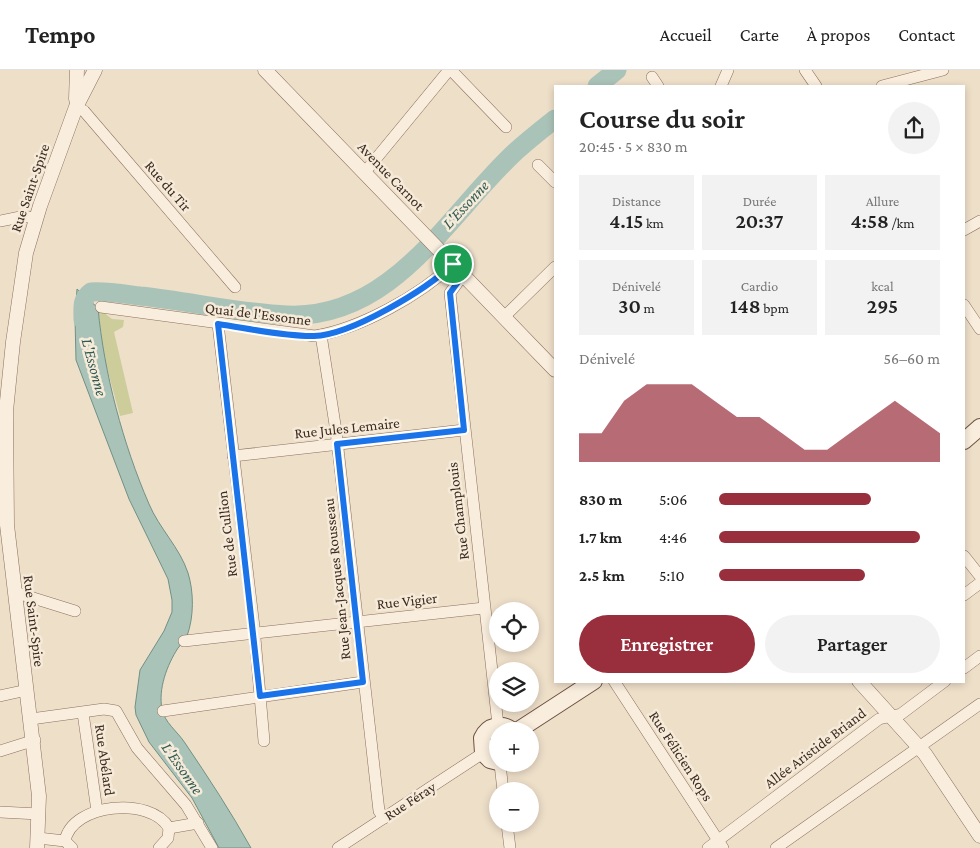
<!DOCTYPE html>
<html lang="fr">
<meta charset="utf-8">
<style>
body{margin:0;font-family:"Crimson Pro",serif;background:#f2f2f2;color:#222;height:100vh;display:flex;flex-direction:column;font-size:19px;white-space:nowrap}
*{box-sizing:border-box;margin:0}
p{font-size:16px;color:#767676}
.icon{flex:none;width:28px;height:28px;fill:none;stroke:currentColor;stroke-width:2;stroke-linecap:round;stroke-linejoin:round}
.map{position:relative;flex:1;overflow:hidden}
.sheet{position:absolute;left:554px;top:15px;width:411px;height:598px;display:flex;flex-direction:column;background:#fff;border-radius:0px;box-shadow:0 2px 8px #0003}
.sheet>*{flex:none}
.tools{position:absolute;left:489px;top:532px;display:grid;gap:10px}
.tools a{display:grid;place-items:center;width:50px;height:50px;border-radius:50%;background:#fff;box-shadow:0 2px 8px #0003;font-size:25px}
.pin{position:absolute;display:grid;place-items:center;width:42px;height:42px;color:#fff;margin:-21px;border:2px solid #fff;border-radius:50%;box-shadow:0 1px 5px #0007}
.round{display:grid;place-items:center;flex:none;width:52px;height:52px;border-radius:26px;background:#f2f2f2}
.summary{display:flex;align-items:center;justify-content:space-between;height:85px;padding:0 25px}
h1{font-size:28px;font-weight:600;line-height:38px}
.stats{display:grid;grid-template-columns:repeat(3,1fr);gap:8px;height:85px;padding:5px 25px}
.stats div{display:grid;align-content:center;border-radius:0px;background:#f2f2f2;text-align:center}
.stats b{font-size:21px;font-weight:600}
.stats small{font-size:14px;font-weight:400}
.stats p{font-size:14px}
.chart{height:140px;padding:10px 25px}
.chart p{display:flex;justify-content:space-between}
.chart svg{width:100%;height:90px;margin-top:5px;fill:#992e3c;opacity:.7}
.cta{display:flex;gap:10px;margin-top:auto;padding:10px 25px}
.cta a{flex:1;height:58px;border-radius:30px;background:#992e3c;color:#fff;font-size:20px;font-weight:600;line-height:58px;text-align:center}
.cta a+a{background:#f2f2f2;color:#222}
ul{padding:0 25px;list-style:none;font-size:16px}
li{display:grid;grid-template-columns:80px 60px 1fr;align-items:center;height:38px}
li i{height:12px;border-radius:6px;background:#992e3c}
header{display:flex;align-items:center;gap:30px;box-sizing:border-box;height:70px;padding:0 25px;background:#fff;border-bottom:1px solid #e0e0e0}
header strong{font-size:24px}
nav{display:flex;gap:28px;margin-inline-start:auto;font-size:18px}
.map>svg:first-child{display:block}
.green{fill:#cdcd9c}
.water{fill:#aac3b8;stroke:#709185}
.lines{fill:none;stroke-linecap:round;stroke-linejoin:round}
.river{stroke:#aac3b8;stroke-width:19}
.minor-casing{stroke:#8b705e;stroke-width:12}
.tertiary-casing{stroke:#8b705e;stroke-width:15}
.secondary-casing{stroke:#6d5141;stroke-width:18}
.minor{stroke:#f9eddd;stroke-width:11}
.tertiary{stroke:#f9eddd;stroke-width:14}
.secondary{stroke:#f9eddd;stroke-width:16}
.route-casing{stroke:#fff;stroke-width:10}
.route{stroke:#1a73e8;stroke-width:6}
.labels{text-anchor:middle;stroke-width:5;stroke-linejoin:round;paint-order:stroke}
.street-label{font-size:15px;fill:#3c2b21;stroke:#f6ead9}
.water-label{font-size:16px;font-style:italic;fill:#305b53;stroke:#f6ead9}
</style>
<header>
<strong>Tempo</strong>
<nav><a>Accueil</a><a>Carte</a><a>À propos</a><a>Contact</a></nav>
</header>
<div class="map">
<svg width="980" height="778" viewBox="0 0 980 778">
<rect width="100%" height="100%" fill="#eedfc9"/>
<polygon class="green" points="98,238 112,249 124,250 123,257 114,262 133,343 120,346 104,287"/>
<path class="water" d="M77 219 98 238C104 303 123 374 149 434 159 458 180 478 188 503 194 522 194 547 187 566 185 571 181 574 178 578 167 595 158 619 162 639 164 652 178 662 185 673 208 707 231 742 251 778H219L192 728 149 672 136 645 135 637 140 600 164 561 172 542V530L168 509 129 429 76 290 75 248Z"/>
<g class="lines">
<g class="river">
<polyline points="597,16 617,0"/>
<path d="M83 250C83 238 81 229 91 222 107 221 124 224 140 226 189 231 238 243 287 245 392 250 448 145 514 83 527 71 541 60 555 49"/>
</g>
<g class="minor-casing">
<g id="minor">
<polyline points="451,0 506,57"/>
<polyline points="805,0 816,16"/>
<polyline points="652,7 658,16"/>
<polyline points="721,16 728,0"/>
<polyline points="882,16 943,0"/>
<polyline points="76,37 84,41 235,217"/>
<polyline points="538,95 555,112"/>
<polyline points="365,102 449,0"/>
<polyline points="0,151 25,146 36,149"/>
<polyline points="964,160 980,151"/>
<polyline points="463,205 450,223 498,655"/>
<polyline points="964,235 980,259"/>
<path d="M101 237 315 266C361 258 419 226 453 194"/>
<polyline points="504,247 555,197"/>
<polyline points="218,254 254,557 264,671"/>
<polyline points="321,265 336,361 379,741 384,748"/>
<polyline points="233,386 464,360"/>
<polyline points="964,486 980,506"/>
<polyline points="14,522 75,541"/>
<polyline points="964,525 980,513"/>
<polyline points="184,571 484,538"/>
<polyline points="964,598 980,586"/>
<polyline points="614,611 723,778"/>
<polyline points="0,626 27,620"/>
<polyline points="163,641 363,612"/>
<polyline points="83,643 97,741"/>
<polyline points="31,649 104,639 116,641 137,678 186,735 212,778"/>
<polyline points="0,681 35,670"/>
<polyline points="500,694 503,721"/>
<polyline points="0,742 39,744"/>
<polyline points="507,754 510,778"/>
<polyline points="169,758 198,753"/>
<polyline points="38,768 65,771 72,778"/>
<path d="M65 771C72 733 151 726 169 758L168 768 159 778"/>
<polyline points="338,778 483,683"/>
<polyline points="708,778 879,649 901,644 945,611"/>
<polyline points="776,778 980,634"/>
</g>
</g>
<g class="tertiary-casing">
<g id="tertiary">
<polyline points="265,0 555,300"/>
<polyline points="76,29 77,0"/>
<polyline points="859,611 925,684 980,766"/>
<polyline points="37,778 39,726 7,455 6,341 13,272 26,183 40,136 76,37 95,0"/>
</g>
</g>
<g class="secondary-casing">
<g id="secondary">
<polyline points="964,371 980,357"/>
<polyline points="517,661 594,611"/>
<path d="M498 692 490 690 483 683 482 668C488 655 502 652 513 661"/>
</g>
</g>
<use href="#minor" class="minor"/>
<use href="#tertiary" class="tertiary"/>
<use href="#secondary" class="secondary"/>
</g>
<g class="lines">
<g class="route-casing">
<path id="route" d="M453 194 463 205 450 223 464 360 337 374 363 612 260 626 218 254C246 258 287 267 314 266 351 265 426 220 453 194Z"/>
</g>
<use href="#route" class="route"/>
</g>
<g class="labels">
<g class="street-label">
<text transform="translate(391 106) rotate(46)" y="5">Avenue Carnot</text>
<text transform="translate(168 116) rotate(49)" y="5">Rue du Tir</text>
<text transform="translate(30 118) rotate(-71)" y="5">Rue Saint-Spire</text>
<text transform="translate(258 244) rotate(7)" y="5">Quai de l'Essonne</text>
<text transform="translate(347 358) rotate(-6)" y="5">Rue Jules Lemaire</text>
<text transform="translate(458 441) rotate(-97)" y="5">Rue Champlouis</text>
<text transform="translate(227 464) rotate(-97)" y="5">Rue de Cullion</text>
<text transform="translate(337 509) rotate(-96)" y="5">Rue Jean-Jacques Rousseau</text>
<text transform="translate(407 531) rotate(-6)" y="5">Rue Vigier</text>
<text transform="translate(34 551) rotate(83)" y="5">Rue Saint-Spire</text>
<text transform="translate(815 678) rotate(-37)" y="5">Allée Aristide Briand</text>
<text transform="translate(681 686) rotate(57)" y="5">Rue Félicien Rops</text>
<text transform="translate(105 690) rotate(82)" y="5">Rue Abélard</text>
<text transform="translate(410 731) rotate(-33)" y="5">Rue Féray</text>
</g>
<g class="water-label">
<text transform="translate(465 134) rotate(-47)" y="6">L'Essonne</text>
<text transform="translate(95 297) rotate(75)" y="6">L'Essonne</text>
<text transform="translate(183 698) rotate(55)" y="6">L'Essonne</text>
</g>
</g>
</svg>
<div class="tools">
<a><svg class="icon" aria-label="locate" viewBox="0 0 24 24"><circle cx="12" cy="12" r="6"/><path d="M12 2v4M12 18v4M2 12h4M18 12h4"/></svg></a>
<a><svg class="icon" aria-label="layers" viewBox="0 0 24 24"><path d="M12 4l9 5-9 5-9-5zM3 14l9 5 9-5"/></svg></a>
<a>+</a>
<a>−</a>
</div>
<div class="pin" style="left:453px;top:194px;background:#1e9e55"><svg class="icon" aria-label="arrive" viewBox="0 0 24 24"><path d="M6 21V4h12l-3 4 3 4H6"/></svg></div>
<section class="sheet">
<div class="summary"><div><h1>Course du soir</h1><p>20:45 · 5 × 830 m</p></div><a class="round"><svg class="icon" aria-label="share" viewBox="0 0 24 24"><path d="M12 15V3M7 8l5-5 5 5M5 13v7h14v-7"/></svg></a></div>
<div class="stats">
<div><p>Distance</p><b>4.15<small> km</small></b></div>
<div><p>Durée</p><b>20:37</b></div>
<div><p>Allure</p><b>4:58<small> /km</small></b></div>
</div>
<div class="stats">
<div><p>Dénivelé</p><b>30<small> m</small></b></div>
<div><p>Cardio</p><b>148<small> bpm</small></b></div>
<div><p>kcal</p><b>295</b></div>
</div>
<div class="chart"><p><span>Dénivelé</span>56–60 m</p>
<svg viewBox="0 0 160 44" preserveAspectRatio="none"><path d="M0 44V30L10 30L20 14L30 6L40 6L50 6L60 14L70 22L80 22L90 30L100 38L110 38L120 30L130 22L140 14L150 22L160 30V44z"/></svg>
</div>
<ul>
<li><b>830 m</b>5:06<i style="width:69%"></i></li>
<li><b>1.7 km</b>4:46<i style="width:91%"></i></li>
<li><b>2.5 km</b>5:10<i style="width:66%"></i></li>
</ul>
<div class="cta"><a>Enregistrer</a><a>Partager</a></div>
</section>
</div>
